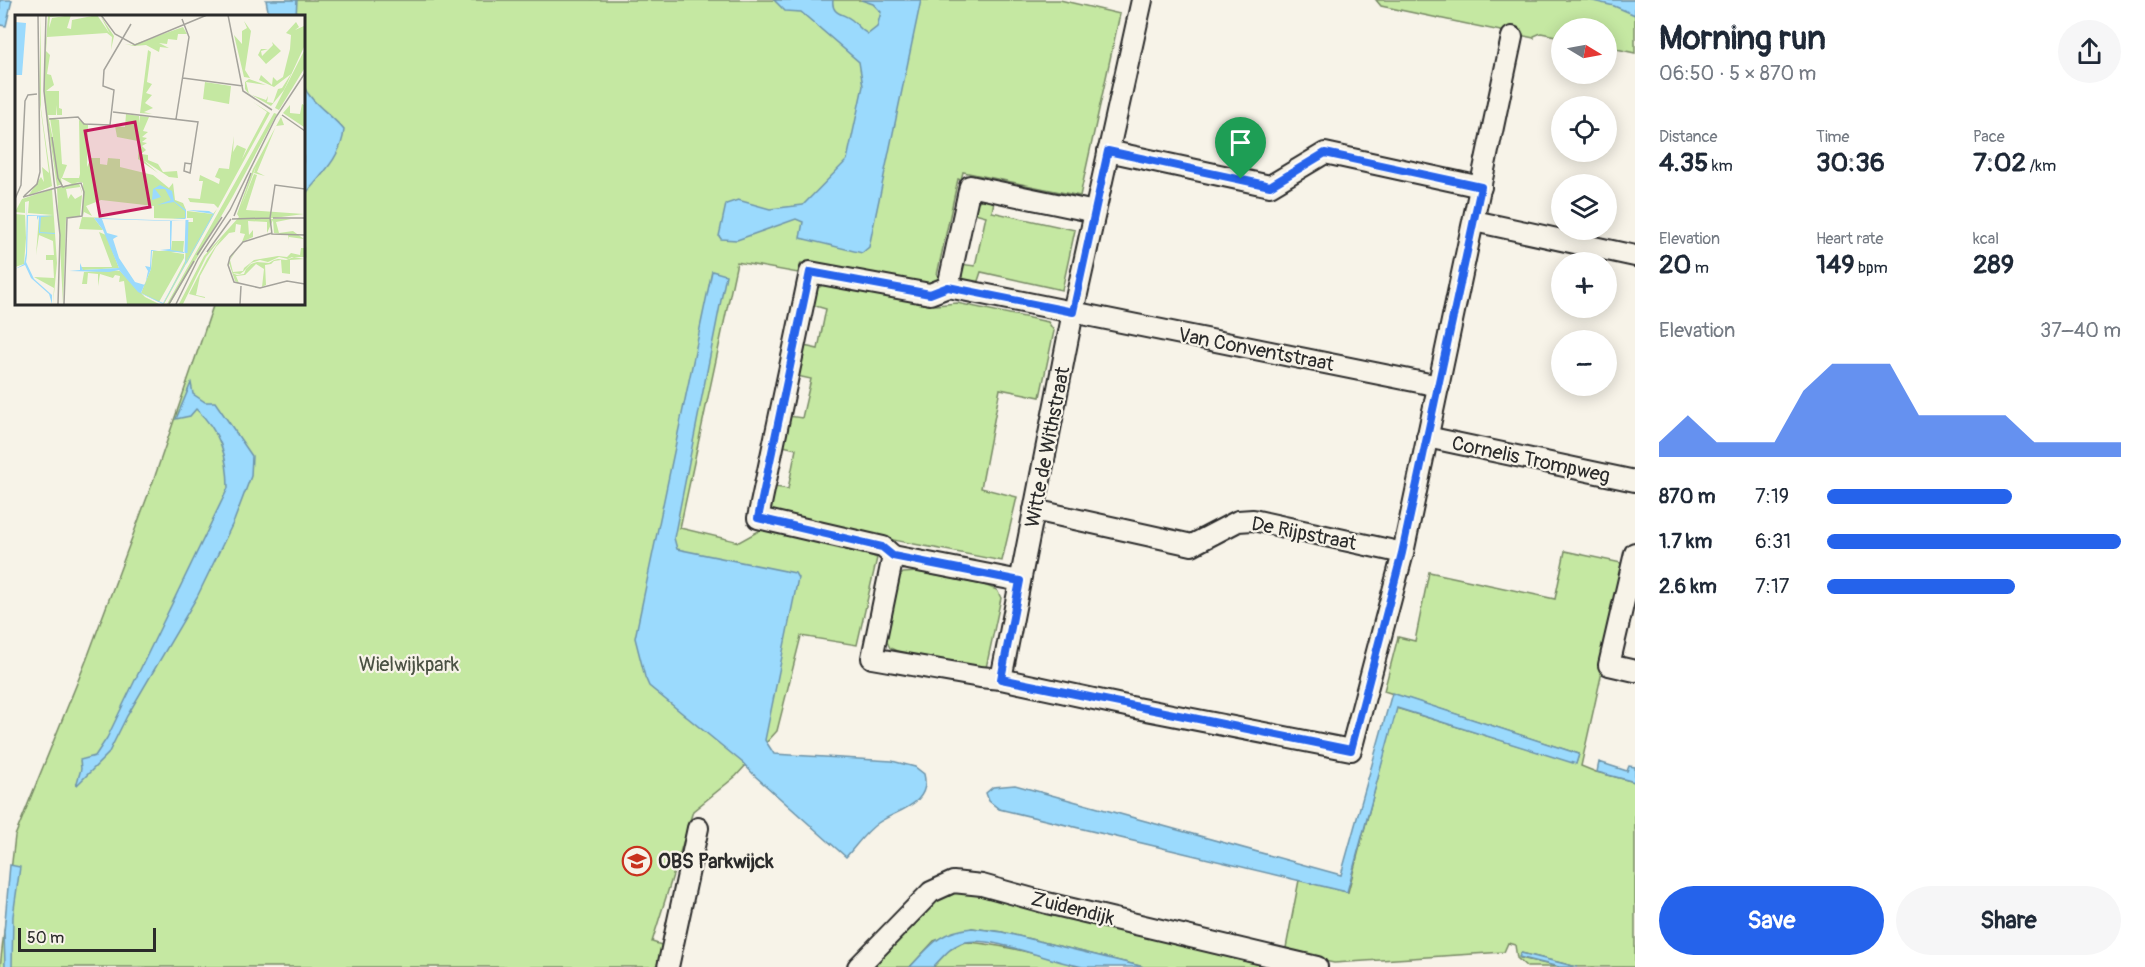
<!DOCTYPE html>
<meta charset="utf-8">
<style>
body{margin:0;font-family:Pangolin,sans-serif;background:#f6f6f7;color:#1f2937;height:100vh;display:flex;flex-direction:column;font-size:22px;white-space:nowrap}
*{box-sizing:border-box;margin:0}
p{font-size:20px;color:#747a83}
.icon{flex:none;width:33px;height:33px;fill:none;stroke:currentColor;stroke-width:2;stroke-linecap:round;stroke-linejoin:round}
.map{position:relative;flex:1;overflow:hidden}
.drawer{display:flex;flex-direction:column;background:#fff;width:510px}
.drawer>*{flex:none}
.needle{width:39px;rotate:100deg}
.buttons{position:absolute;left:1551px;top:18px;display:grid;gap:12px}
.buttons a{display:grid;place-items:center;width:66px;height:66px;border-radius:50%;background:#fff;box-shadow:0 3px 15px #0003;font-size:30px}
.scale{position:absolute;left:18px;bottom:15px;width:138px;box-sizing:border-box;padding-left:6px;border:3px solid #2b2b2b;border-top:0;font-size:16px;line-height:21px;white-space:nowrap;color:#2b2b2b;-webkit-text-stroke:4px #f7f3e8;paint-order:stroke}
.pin{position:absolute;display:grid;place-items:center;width:51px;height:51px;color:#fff;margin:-62px -26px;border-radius:50% 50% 50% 0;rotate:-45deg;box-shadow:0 0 6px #0007}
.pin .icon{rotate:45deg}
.round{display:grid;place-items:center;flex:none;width:63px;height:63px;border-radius:32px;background:#f6f6f7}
.headline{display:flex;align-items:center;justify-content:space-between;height:102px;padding:0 24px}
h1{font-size:33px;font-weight:700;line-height:45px}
.stats{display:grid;grid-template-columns:repeat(3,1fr);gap:9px;height:102px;padding:6px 24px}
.stats div{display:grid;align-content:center}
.stats b{font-size:26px;font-weight:700}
.stats small{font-size:16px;font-weight:400}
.stats p{font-size:16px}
.chart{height:168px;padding:12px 24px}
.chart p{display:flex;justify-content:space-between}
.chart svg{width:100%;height:108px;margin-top:6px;fill:#2563eb;opacity:.7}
.action{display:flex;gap:12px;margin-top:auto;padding:12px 24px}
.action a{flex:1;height:69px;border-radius:36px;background:#2563eb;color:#fff;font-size:24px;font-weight:700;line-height:69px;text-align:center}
.action a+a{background:#f6f6f7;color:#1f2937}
ul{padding:0 24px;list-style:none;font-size:20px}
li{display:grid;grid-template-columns:96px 72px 1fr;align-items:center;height:45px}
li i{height:15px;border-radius:8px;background:#2563eb}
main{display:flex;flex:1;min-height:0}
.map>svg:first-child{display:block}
.green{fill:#c5e8a2;stroke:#788a66;stroke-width:1.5}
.water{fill:#9bdafd;stroke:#6e94a9;stroke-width:1.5}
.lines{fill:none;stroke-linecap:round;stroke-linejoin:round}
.minor-casing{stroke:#2b2b2b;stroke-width:24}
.minor{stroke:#f7f3e8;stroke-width:20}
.route-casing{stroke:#fff;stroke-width:12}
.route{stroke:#2563eb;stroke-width:8}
.labels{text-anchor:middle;stroke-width:4.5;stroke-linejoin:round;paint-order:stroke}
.street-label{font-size:20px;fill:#2b2b2b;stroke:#f7f3e8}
.park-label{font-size:20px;fill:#4a5143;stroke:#f7f3e8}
.poi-label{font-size:20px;font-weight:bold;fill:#2b2b2b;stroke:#f7f3e8;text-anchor:start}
.inset-river{fill:none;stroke:#9bdafd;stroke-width:3}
.inset-road{fill:none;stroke:#a5a39c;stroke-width:1.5}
.view{fill:#c2185b;fill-opacity:0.15;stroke:#c2185b;stroke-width:3}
.inset-edge{fill:none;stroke:#2b2b2b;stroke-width:3}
</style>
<main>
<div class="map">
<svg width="1635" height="967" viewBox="0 0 1635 967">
<rect width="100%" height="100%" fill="#f7f3e8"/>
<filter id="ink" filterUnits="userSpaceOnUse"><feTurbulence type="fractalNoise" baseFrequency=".0167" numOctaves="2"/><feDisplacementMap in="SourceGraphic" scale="12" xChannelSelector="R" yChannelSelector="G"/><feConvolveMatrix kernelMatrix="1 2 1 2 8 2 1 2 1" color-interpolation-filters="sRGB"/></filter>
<g filter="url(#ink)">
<g class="green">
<polygon points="274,0 1060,0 1120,14 1080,196 963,172 961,180 958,179 937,275 941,277 939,284 898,283 899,278 885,276 881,273 879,280 801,263 798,273 737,262 680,528 739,542 764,528 830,539 877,558 857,645 801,636 777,731 736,776 693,811 652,942 665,946 660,967 0,967 15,836 86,661 155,476 214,303 303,303 303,16 279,16"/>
<polygon points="1376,0 1635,0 1635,53 1607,47 1606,28 1562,28 1561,37 1541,33 1534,36 1534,38 1381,6"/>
<polygon points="982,199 994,201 992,212 1075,230 1062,290 981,272 977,284 965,281 961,274 960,264 975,266 986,216 971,212 975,204"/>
<polygon points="823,284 936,305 957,303 1048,322 1054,331 1040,397 1000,389 981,488 1017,497 1002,561 769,516 768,510 775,487 788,489 796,449 783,446 789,416 802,418 811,379 797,376 804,346 818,349 826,309 812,305 816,287 820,287"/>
<polygon points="1565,551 1626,564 1581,766 1596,772 1635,782 1635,967 1577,967 1521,953 1520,958 1559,967 1527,967 1517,958 1515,945 1508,943 1504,952 1334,963 1285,953 1299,880 1348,892 1396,708 1576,763 1579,754 1384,691 1398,637 1415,641 1429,572 1555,599"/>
<polygon points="918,572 984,585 997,590 1001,598 986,668 906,655 890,648 884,636 895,581 903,573"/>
<polygon points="951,891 968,893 1269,967 1144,967 1002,932 972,928 934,941 910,967 863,967 926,905"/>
<path d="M964 942C1005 944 1045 957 1084 967H933L949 950Z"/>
</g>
<g class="water">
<polygon points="0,0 12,0 6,26 0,25"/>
<polygon points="266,0 297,0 296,16 269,16"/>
<path d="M774 0H833C831 15 844 13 852 20 859 26 859 29 868 34L877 27 881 12 873 4 861 0H921L869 247 862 253 800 238 803 222 796 219 737 240 721 239 719 236 726 204 738 200 770 209 803 205 847 160 863 86 859 62 801 12 785 11Z"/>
<polygon points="1589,0 1635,0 1635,15 1614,6"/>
<path d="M303 85C311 103 331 114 344 130 342 157 319 177 303 197Z"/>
<path d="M712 271 726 275 674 538 677 549 795 573 798 578 765 740 774 754 892 761 915 767 924 774C932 805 896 810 878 823 865 832 856 846 846 857L755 776 743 763 649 686 645 677 635 638Z"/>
<path d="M191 383 193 394 205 402H215L252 456 251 476 234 521 197 597 127 716 108 754 76 786 81 769 80 760 95 756 107 738 228 488C228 457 220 431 196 409L190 416 176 419Z"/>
<polygon points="1392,693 1579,754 1576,764 1397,708 1347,892 999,809 989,801 986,793 993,787 1015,785 1341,875"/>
<polygon points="1599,762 1627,771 1629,766 1635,767 1635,782 1597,772"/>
<polygon points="10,865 20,867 13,916 12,967 5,967 4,932"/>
<path d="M972 928 1002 932 1144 967C1124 967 1103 967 1084 967 1050 962 997 937 966 942 952 944 942 958 933 967H910C932 944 938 932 972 928Z"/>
<polygon points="1521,953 1577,967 1559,967 1519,957"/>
</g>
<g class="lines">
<g class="minor-casing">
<g id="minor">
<polyline points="1108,151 1270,186 1325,153 1481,187"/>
<polyline points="1095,212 970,186 948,287 1439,386"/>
<polyline points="1474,221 1635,256"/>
<polyline points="1427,437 1635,481"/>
<polyline points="1034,510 1192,545 1238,521 1253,520 1403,553"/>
<polyline points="1635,553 1609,665 1635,671"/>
<polyline points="893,556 883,547 758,518 810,272 930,294 948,287"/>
<polyline points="1020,581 893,556 872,658 980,677 1001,679 1073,312 1142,0"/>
<polyline points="1001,679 1131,707 1351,750 1403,553 1512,37"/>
<polyline points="668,967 698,828"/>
<polyline points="858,967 931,892 953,882 982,885 1047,903 1317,967"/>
</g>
</g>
<use href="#minor" class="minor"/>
</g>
</g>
<g class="lines" filter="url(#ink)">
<g class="route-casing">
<polygon id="route" points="1108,151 1270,186 1325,153 1481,187 1402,553 1351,750 1001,679 1020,581 893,556 882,547 758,518 810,272 930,294 948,287 1073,312"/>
</g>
<use href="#route" class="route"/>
</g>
<defs>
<g id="school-ring" transform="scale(1.5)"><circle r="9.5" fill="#f7f3e8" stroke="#c8321e" stroke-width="1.5"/><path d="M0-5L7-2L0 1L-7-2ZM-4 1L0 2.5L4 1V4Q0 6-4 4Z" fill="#c8321e"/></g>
</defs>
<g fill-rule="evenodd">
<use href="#school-ring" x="637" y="861"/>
</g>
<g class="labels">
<g class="street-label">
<text transform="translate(1256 349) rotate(11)" y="7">Van Conventstraat</text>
<text transform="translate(1047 447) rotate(-79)" y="7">Witte de Withstraat</text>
<text transform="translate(1531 459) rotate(12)" y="7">Cornelis Trompweg</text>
<text transform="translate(1304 533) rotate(11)" y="7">De Rijpstraat</text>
<text transform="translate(1073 908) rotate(14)" y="7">Zuidendijk</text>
</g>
<g class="park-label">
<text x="409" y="671">Wielwijkpark</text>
</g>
<g class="poi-label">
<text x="658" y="868">OBS Parkwijck</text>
</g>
</g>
<g transform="translate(15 15)">
<rect width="290" height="290" fill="#f7f3e8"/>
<path d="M26 0V94L37 171 13 181 26 162 29 167 27 152 34 158 24 82ZM33 0H54L35 2 34 13 37 3 56 0 52 13 56 14 57 5 82 0 95 19 85 0 99 21 96 35 97 22 92 18 32 22 31 36 35 40 32 59 36 60 39 70 31 76H44V93L47 94V100H42V90L41 100H33L47 169 42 171 29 82V56ZM229 6 236 16 230 55 235 63 229 62 219 20 227 29V16L232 13ZM281 7 284 12 280 15 289 11V32L269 75 256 91 235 79 233 78 230 74V67L234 64 251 70 231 67 234 79 251 85 253 81 252 87 258 88 263 74 267 73 276 59 259 72 244 65 246 60 257 70 258 62 262 66 268 62 275 34 276 20 271 18ZM168 12 172 19H163L162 25 153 24 152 29 144 28 154 33 145 32 144 37 131 30 119 31 110 29 117 30ZM257 27 266 36 251 49 243 40 246 34H253L246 36 247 41 258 30ZM133 35 136 37 132 67 137 69 131 78 137 80 130 88 138 93 129 97 137 99 125 98ZM289 36V54L264 95 260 93ZM190 67 216 71 214 89 188 84ZM238 87 255 98 203 193 199 189 175 187 173 183 185 184 188 166H184L185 160 204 169 205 164 200 162 204 153 214 154 219 121 218 137 222 130 231 134 227 144 252 97ZM287 89 289 90V112L268 98 275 90V98L285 99ZM259 98 262 99 218 181 155 289H152ZM111 99 124 101V108L125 101 134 102 128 116 133 117 127 122 132 123 127 127 132 128 127 131 131 135 126 139 133 140V145L143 149 148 157 162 156 163 163 154 162 128 145 143 158 123 144 124 122 123 126 102 122 100 111 110 112ZM266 102 269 110 261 111 242 157 250 161 239 158 241 151 226 192 239 159 242 160 231 195 289 199 251 204H276L261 207 264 218 278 216 289 224 274 222V225L273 220 259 218 258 205 252 218V207L233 206 234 220 238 215V222L227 227 230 219 225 218 226 210 221 209 220 217 214 218 201 232 185 261 181 280 190 282V283L174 279 192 244 207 222 191 242 168 289H164L189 241 224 202 222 199 238 154ZM35 103 44 105 47 149 52 150 47 163H64L65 159 64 105 73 110 72 152 76 143H85V149L92 150 93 143 105 144V152L138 160 154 173 158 168 160 185 168 188 171 195 170 204 139 203V191L86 185 71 191 77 201 69 197 68 201V168L66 167 60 168H64L67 177V178L65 172 51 174 53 184 56 179 60 184 67 180 65 201 51 203 48 289 42 173 57 169 44 162ZM37 174 42 248 38 289 39 273 19 262 39 263 38 245H31V240H39L38 226 24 220 21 240 24 201 25 205 26 201 38 200 13 198 14 186 10 187V198L0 197 7 184ZM202 194 172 248 171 249 149 289H148L170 246 172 207H178V203H172V196L198 199ZM0 199 10 200 11 223 9 249 0 252ZM67 202 94 203H86L89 211 86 204 79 203 88 215 64 214ZM84 217 91 220 104 253 68 255 66 252H97ZM157 226H169L168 237H156L169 239V243L144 287 126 278 136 254 138 236H156ZM286 233H289V242H277L273 244 264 242 253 247 245 245 236 248 229 256 225 259 217 258 222 260 229 259 231 254 236 249 242 247 254 248 259 245 263 244 271 245 279 242 289 244 275 245V259L267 258 266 245 259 246 256 249 250 250 251 270 247 272 249 254 241 249 230 260 221 261 224 268 220 266 214 248 216 242 221 236 215 245 218 257 228 256 229 253 239 245 263 241 272 242 276 238 285 240ZM97 255 105 256 130 282 144 289H112L109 266 104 267 105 261 100 260 98 263 85 259 83 271V259L73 258 72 269H67L69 257Z" fill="#c5e8a2"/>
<path d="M0 7 11 8 7 60H0ZM145 170 157 176 159 186 171 195V203L170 204H158L170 203V196L159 187 142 190 156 185 150 174H140L146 182 137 185 138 174ZM12 185V200L38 201 26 202 25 217 40 218V219L24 218V201L22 205V201H13L12 240 11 247 19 264 37 280V289L34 279 16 263 10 250 0 254 9 249 11 238ZM172 195 194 196 199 199 148 289 123 277 104 255 94 257 54 256 65 255V248L68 255 104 253 88 215 79 203 170 206V219V206H162L161 214 162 206H157L156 235 169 237 170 222 169 238 145 235 155 234V206L87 204 92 218 103 221 98 224 104 243 120 267 130 270 133 256 130 251 135 252 136 235H143L137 236 136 254 126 278 148 288 170 249 171 239V247L198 199Z" fill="#9bdafd"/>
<path class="inset-river" d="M171 238 172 205"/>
<path class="inset-road" d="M31 0 29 76 45 220 43 289M86 0 100 19 120 30 192 0M213 0 228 76 257 95M168 63 228 71M98 97 183 107 182 113 175 158 169 156 170 148 177 149M267 100 290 116M34 104 63 102 69 109 95 110 99 75 88 71 89 55 116 9M161 104 174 22 167 4M37 122 43 163 48 172 51 171M290 174 260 170 255 203 257 219 290 220M9 181 22 169 25 157 23 0M8 182 48 171M0 184 6 170 10 86 13 80 22 79M219 201 236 158M258 203H290M217 204 255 203M257 218 228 227 215 242 213 250 219 267 245 273 272 266 290 269M192 237 216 204M182 240 207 202M49 289 52 203 67 201 69 177 66 168 51 171M154 289 179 246M161 289 183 244 215 195 261 102 290 58M225 289 226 271"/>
<path class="view" d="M120 107 135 192 85 201 70 116Z"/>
<rect width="290" height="290" class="inset-edge"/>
</g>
</svg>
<div class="buttons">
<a><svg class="needle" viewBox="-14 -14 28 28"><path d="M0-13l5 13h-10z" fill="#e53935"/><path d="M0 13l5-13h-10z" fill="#747a83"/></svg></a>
<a><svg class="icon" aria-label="locate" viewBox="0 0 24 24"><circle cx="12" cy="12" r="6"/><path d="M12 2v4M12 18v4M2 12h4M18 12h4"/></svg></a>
<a><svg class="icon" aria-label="layers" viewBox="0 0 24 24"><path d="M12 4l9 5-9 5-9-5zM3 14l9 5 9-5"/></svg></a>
<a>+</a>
<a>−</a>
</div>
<div class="scale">50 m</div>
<div class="pin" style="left:1241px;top:179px;background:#1e9e55"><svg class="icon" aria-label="arrive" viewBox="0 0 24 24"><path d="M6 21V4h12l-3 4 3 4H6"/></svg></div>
</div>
<section class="drawer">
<div class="headline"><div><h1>Morning run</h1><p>06:50 · 5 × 870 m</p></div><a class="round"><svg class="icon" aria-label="share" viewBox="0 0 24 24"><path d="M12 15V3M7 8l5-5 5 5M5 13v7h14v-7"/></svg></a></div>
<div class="stats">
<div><p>Distance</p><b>4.35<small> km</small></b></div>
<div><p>Time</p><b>30:36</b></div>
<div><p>Pace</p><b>7:02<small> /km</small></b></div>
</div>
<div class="stats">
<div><p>Elevation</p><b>20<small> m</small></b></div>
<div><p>Heart rate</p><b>149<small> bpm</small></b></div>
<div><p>kcal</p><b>289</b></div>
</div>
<div class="chart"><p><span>Elevation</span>37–40 m</p>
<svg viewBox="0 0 160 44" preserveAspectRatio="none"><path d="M0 44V38L10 27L20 38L30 38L40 38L50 17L60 6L70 6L80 6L90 27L100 27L110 27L120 27L130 38L140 38L150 38L160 38V44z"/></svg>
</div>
<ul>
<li><b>870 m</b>7:19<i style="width:63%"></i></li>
<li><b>1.7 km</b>6:31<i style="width:100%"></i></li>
<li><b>2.6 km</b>7:17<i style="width:64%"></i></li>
</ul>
<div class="action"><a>Save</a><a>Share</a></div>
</section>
</main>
